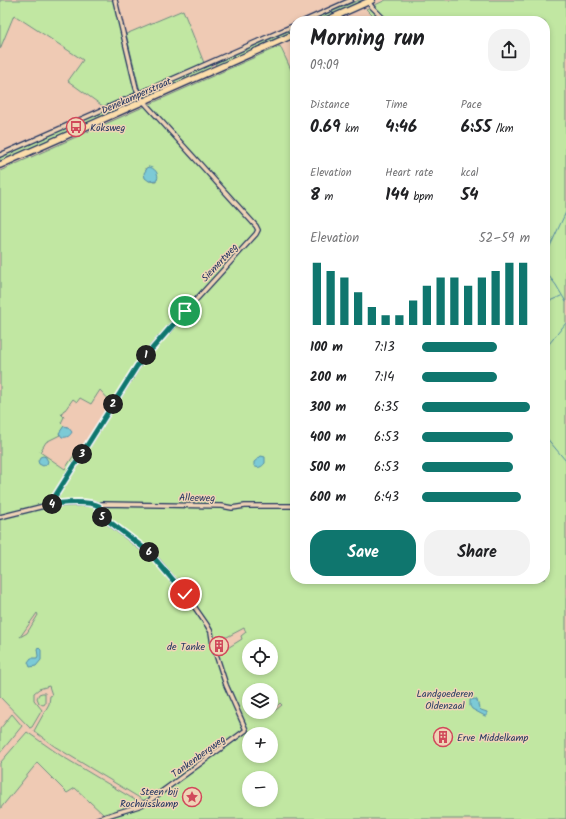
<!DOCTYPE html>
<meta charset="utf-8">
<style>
body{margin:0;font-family:Kalam,sans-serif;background:#f2f2f2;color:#202124;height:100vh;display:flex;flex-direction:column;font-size:15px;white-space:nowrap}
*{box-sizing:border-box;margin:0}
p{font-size:13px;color:#757577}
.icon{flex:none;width:22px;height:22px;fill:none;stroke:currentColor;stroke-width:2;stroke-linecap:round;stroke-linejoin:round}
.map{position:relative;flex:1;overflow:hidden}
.panel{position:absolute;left:290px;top:16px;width:260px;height:568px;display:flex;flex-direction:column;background:#fff;border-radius:16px;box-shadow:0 2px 6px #0003}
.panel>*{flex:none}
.buttons{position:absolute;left:242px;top:639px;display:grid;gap:8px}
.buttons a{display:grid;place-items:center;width:36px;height:36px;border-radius:50%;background:#fff;box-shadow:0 2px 6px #0003;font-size:20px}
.pin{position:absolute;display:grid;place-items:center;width:34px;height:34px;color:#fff;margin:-17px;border:2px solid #fff;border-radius:50%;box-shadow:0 1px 4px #0007}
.km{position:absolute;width:20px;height:20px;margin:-10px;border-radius:50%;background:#222;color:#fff;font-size:11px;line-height:20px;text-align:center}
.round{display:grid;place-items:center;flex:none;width:42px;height:42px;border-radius:16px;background:#f2f2f2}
.summary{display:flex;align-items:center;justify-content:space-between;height:68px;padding:0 20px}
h1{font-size:22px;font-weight:700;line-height:30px}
.figures{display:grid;grid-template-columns:repeat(3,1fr);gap:6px;height:68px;padding:4px 20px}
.figures div{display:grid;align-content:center}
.figures b{font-size:17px;font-weight:700}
.figures small{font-size:11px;font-weight:400}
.figures p{font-size:11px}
.chart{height:112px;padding:8px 20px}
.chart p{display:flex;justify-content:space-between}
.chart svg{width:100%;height:72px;margin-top:4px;stroke:#0f766e;stroke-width:6}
.button{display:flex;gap:8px;margin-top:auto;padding:8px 20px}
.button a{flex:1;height:46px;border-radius:16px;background:#0f766e;color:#fff;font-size:16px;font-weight:700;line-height:46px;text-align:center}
.button a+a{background:#f2f2f2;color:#202124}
ul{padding:0 20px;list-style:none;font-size:13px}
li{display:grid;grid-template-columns:64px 48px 1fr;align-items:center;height:30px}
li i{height:10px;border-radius:5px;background:#0f766e}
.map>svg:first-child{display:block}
.green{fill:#c1e7a2;stroke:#6e8b80;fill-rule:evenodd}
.water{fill:#7bcad6;stroke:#558ca6}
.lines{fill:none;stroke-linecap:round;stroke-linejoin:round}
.stream{stroke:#558ca6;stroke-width:1}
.street-casing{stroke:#1b2f5e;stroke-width:6}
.primary-casing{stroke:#1b2f5e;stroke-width:8}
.street{stroke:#efd4b6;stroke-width:3.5}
.primary{stroke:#fbddab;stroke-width:5.5}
.route-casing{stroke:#fff;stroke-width:8}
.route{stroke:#0f766e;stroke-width:5}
.labels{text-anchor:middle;stroke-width:3;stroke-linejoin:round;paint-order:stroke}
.street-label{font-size:10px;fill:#1b2f5e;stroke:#efd4b6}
.poi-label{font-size:10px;fill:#1b2f5e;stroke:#efd4b6;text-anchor:start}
.park-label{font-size:10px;fill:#2c4165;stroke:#efd4b6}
</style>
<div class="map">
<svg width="566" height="819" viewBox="0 0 566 819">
<rect width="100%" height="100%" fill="#efcab4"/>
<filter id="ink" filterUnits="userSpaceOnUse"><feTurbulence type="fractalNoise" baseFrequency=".025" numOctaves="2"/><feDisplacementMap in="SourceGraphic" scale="8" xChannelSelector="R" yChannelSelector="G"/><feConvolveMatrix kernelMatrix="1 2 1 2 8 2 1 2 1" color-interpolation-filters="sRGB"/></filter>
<g filter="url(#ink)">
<g class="green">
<polygon points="0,0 113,0 135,93 104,107 68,81 83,60 14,15 0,49"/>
<polygon points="359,0 365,0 363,2 320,21 310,21"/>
<path d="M386 0H566V819H106L134 810 148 803 54 746 34 731 49 704 50 696 52 695 49 686 39 689 34 693V700L42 710 32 727 30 728 0 697V171L280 46 294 76H295V579H545V21H378L366 9ZM149 167 156 181H149L146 168ZM100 390 111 402 84 446 81 444 65 469 40 452 46 442 60 435 59 434 64 426 61 423 64 417 61 414 64 410H65L73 399 77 402 80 398 91 404ZM37 613 38 615 27 633 20 637ZM244 628 246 632 241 636 242 639 218 654 214 641 222 636 227 637ZM249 646H271V668H249ZM249 690H271V712L280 703 282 705 267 717 271 712H249ZM249 734H271V756H249ZM249 778H271V800H249Z"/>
<polygon points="183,10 204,63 140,91 126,34"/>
<polygon points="295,28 295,32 215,67 216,63"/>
<polygon points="210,65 212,68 144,99 142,97 142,95 150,91"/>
<polygon points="135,98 138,100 137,102 0,163 0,157"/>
<polygon points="42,693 45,693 45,704 43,705 39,703 37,698 39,694"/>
<polygon points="12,714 22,726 0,753 0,729"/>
<polygon points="27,732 60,755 135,800 137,803 136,805 104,815 75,788 67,793 37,763 0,809 0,763"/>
</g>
<g class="water">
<path d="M148 167C154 167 160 174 157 180L149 181 145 178 144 173Z"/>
<path d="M64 426 68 427 72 432C70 436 67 438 62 437L59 433Z"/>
<polygon points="43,456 46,457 46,458 48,461 47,464 43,466 39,464 38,461 40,457"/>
<path d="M261 456 265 457V463C262 467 258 469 254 466V462Z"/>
<polygon points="38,647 41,650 41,660 36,666 30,667 28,662 31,658 37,658 38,656 37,649"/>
<polygon points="475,699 477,700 479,708 481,710 487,712 487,716 485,716 472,709 470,706 470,700"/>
</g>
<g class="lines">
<g class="stream">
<polyline points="545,257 566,212"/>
<polyline points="545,271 556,285 566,302"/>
<polyline points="545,303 561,296"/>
<polyline points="545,349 566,323"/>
<polyline points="545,436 566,461"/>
</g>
<g class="street-casing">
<g id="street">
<polyline points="368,1 372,7 386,21"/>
<polyline points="304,21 351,0"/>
<polyline points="0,155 295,25"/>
<polyline points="52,504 52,501 142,359 256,234 258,230 256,226 143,101 136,88 115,0"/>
<polyline points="99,506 102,504 222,506 232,508 245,506 295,506"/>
<polyline points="0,517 52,504 88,503 96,504 99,506"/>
<polyline points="97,819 139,806 149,801 246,730 226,685 213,645 211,632 207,625 189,599 155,558 102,517 98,509 99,506"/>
</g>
</g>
<g class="primary-casing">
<g id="primary">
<polyline points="325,21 372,0"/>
<polyline points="0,165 295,34"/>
</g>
</g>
<use href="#street" class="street"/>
<use href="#primary" class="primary"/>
</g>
</g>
<g class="lines" filter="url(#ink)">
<g class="route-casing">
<path id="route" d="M185 594 149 552 102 516 98 509 99 506C89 500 63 503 52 504V501L137 366 185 311"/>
</g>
<use href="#route" class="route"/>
</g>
<defs>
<g id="bus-ring" transform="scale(1)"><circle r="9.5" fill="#efd4b6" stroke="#d1495b" stroke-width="1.5"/><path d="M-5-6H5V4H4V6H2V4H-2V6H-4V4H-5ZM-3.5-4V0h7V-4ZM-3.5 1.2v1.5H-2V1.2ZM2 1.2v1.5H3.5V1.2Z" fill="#d1495b"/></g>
<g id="building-ring" transform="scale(1)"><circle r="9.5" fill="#efd4b6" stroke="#d1495b" stroke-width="1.5"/><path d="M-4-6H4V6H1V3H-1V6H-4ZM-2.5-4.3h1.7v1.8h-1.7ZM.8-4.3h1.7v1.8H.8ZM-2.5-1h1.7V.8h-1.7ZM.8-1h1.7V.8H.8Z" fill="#d1495b"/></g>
<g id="sight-ring" transform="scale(1)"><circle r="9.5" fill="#efd4b6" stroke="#d1495b" stroke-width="1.5"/><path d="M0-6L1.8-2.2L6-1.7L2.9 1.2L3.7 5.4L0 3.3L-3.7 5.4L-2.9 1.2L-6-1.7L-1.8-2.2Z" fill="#d1495b"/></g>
</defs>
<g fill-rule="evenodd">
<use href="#bus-ring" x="76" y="127"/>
<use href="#building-ring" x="219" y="646"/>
<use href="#building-ring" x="443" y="737"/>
<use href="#sight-ring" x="192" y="797"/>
</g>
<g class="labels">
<g class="street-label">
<text transform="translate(136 95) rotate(-24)" y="4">Denekamperstraat</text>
<text transform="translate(219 262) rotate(-47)" y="4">Siemertweg</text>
<text transform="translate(197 497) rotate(1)" y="4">Alleeweg</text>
<text transform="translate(198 756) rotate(-36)" y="4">Tankenbergweg</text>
</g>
<g class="poi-label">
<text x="90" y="131">Koksweg</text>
<text x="205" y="650" text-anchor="end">de Tanke</text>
<text x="457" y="741">Erve Middelkamp</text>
<text x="178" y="795" text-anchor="end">Steen bij<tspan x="178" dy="12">Rochuisskamp</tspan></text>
</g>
<g class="park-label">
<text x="445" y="697">Landgoederen<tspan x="445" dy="12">Oldenzaal</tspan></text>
</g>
</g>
</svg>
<div class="buttons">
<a><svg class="icon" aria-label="locate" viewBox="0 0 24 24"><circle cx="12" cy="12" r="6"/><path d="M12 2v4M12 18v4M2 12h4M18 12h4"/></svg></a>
<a><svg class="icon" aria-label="layers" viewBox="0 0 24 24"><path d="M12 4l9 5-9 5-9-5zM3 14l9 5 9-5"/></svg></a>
<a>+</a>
<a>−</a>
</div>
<div class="pin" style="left:185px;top:311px;background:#1e9e55"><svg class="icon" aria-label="arrive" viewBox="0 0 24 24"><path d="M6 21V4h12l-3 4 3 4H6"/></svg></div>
<div class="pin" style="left:185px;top:594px;background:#d93025"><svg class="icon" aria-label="check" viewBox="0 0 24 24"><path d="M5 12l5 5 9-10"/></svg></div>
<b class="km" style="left:146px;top:355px">1</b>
<b class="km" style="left:113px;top:404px">2</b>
<b class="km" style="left:82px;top:454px">3</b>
<b class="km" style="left:52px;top:504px">4</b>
<b class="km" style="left:102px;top:517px">5</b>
<b class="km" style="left:149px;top:552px">6</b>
<section class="panel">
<div class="summary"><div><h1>Morning run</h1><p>09:09</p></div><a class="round"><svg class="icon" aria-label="share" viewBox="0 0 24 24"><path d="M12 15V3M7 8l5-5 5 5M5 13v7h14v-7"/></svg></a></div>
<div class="figures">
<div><p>Distance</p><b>0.69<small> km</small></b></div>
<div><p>Time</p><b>4:46</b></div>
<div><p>Pace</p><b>6:55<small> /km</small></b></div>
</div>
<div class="figures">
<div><p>Elevation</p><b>8<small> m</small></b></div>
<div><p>Heart rate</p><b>144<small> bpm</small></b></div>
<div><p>kcal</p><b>54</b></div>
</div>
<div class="chart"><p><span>Elevation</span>52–59 m</p>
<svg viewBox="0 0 160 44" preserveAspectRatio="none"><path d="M5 44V6M15 44V11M25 44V15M35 44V24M45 44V33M55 44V38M65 44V38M75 44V29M85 44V20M95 44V15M105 44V15M115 44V20M125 44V15M135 44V11M145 44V6M155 44V6"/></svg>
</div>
<ul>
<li><b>100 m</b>7:13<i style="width:69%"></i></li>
<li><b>200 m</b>7:14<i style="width:69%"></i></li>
<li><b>300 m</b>6:35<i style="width:100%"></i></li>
<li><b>400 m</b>6:53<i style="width:84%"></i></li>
<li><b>500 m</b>6:53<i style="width:84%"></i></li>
<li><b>600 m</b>6:43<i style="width:92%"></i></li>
</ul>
<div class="button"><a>Save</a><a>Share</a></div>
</section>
</div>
